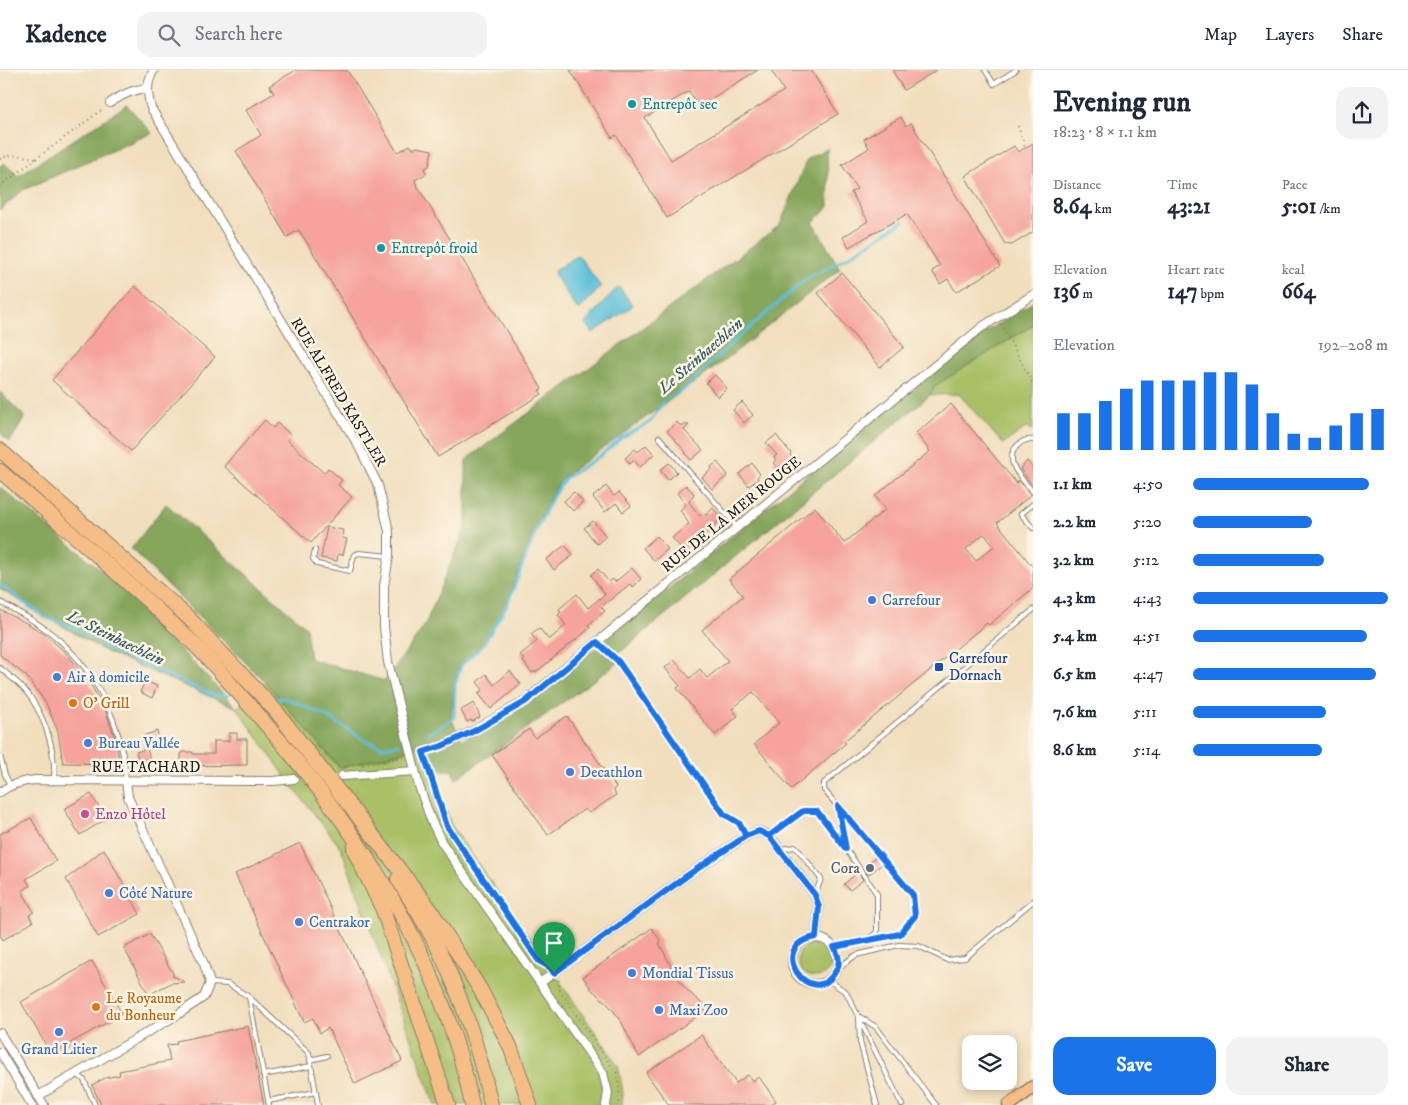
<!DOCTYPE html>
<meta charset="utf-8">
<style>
body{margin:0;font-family:"IM FELL DW Pica",serif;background:#f2f2f3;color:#1f2937;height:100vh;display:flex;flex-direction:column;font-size:19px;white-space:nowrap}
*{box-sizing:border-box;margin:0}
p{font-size:16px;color:#747a83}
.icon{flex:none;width:28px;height:28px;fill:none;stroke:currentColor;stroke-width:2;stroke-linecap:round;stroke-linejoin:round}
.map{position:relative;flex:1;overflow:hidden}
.sheet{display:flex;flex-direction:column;background:#fff;width:375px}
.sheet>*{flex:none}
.buttons{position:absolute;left:962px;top:965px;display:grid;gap:10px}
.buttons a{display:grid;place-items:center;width:55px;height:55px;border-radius:10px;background:#fff;box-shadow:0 2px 8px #0003;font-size:25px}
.pin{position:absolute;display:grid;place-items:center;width:42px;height:42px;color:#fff;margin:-51px -21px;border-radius:50% 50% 50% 0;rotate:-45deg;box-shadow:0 0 5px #0007}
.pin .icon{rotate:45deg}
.round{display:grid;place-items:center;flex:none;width:52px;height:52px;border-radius:15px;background:#f2f2f3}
.summary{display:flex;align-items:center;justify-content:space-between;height:85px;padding:0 20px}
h1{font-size:28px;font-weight:700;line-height:38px}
.stats{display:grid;grid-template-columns:repeat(3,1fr);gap:8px;height:85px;padding:5px 20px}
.stats div{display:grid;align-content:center}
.stats b{font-size:21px;font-weight:700}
.stats small{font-size:14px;font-weight:400}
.stats p{font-size:14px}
.chart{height:140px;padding:10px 20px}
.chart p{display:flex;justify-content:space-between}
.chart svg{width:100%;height:90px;margin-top:5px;stroke:#1a73e8;stroke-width:6}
.cta{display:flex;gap:10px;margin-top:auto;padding:10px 20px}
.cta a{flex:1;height:58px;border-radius:15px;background:#1a73e8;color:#fff;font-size:20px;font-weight:700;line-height:58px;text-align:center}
.cta a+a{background:#f2f2f3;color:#1f2937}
ul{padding:0 20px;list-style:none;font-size:16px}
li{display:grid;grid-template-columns:80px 60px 1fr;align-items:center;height:38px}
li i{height:12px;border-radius:6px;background:#1a73e8}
header{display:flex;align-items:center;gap:30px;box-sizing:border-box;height:70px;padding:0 25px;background:#fff;border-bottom:1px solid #e0e1e3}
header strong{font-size:24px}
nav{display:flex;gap:28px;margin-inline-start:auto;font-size:18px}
.search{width:350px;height:45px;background:#f2f2f3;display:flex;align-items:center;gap:12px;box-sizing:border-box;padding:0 18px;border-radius:15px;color:#747a83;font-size:19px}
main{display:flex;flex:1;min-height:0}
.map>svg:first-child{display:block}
.green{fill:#a9c066;stroke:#626e41}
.forest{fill:#86a65b;stroke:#51613c}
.water{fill:#5bbfd9;stroke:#3c6e7a}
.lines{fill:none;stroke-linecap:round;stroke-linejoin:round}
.stream{stroke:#5bbfd9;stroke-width:3}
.building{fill:#f5a39b;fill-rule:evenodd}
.service-casing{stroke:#867d6c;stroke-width:6}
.minor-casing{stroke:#867d6c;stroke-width:10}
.primary-casing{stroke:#867d6c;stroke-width:15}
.trunk-casing{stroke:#867d6c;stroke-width:16}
.path{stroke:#867d6c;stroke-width:2;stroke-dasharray:1 4;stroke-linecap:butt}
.service{stroke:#fff;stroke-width:4}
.minor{stroke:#fff;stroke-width:8}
.primary{stroke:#f6be87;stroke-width:12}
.trunk{stroke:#f6be87;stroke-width:14}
.route-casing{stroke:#fff;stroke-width:10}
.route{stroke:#1a73e8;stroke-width:6}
.culture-dot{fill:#0f9aa8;stroke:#fcf5e5;stroke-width:2}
.shop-dot{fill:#3f7fe0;stroke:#fcf5e5;stroke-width:2}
.transit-dot{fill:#1a4fb4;stroke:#fcf5e5;stroke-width:2}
.food-dot{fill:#e8710a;stroke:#fcf5e5;stroke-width:2}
.hotel-dot{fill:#d1479c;stroke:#fcf5e5;stroke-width:2}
.service-dot{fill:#5c6f8a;stroke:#fcf5e5;stroke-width:2}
.labels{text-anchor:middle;stroke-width:5;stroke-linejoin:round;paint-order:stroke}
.culture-label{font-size:15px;fill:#0d838f;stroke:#fcf5e5;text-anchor:start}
.street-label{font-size:15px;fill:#1c1c1c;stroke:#fcf5e5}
.shop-label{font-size:15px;fill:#366cbe;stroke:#fcf5e5;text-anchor:start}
.transit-label{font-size:15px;fill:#164399;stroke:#fcf5e5;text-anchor:start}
.food-label{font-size:15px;fill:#c56008;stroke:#fcf5e5;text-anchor:start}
.hotel-label{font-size:15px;fill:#b23c85;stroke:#fcf5e5;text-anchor:start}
.service-label{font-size:15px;fill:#4e5e75;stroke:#fcf5e5;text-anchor:end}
.water-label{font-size:16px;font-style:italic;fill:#355d68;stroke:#fcf5e5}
</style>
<header>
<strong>Kadence</strong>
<div class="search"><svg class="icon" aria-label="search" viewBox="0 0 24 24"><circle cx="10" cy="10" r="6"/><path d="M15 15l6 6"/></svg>Search here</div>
<nav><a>Map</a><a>Layers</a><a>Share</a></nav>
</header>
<main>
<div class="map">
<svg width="1033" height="1035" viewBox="0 0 1033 1035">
<rect width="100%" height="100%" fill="#fcf5e5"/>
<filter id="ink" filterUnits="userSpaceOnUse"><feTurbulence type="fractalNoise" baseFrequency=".02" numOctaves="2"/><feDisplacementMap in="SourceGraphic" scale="10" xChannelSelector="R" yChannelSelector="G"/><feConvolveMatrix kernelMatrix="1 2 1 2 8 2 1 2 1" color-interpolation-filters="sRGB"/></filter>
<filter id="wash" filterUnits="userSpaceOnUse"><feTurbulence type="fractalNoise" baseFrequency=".0096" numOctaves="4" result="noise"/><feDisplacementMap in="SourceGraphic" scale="20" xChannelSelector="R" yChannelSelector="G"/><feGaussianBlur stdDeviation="1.12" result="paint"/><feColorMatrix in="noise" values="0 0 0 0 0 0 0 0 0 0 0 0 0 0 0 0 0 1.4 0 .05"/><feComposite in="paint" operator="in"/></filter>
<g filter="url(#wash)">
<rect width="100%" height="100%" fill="#f1debd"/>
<g class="green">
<polygon points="1033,255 1033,360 1027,357 1003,374 959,324 930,325 936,315"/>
<polygon points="265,612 340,698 425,676 433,703 451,755 618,995 623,1023 622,1035 435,1035 341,778 292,716 237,638"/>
<circle cx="815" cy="890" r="17"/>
</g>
<g class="forest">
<polygon points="127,35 152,63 23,120 0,140 0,96 4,93 18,106"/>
<polygon points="827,78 829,137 813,152 840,199 724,291 563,407 551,426 534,459 506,535 482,575 460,594 454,615 451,648 462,670 528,634 815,398 988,260 1033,232 1033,255 936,315 930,325 618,584 622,590 456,709 451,700 432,702 425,676 340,698 265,612 131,479 166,434 306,557 310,589 385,611 425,555 466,457 466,390 780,155 807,89"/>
<polygon points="0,322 25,347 10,372 0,363"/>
<polygon points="0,417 111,508 237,638 106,582 0,519"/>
</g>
<g class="water">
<polygon points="578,185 601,217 581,238 577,239 555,205 554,201"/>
<polygon points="617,218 620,218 632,235 631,237 593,263 586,255 586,252"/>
</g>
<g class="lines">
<g class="stream">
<polyline points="0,515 44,547 77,559 111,581 215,626 228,625"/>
<polyline points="273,628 288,629 326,646 366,671 383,677 399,674"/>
<polyline points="428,664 454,648 455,615 461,595 482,576 507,535 536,461 553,426 565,408 600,386 621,368 650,352 664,331 682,321 730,275 806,209 846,188 904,151"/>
</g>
</g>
<g id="blocks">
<g class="building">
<polygon points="296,0 347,0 396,80 398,82 410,75 413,79 417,77 432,80 429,96 424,99 427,103 415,110 416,114 542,319 539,320 542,324 438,387 299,160 287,167 236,81 261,65 246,40 274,23 269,16"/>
<polygon points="570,0 758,0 699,36 689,21 645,48 671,90 784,21 771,0 811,0 838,44 667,148 616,65 612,68"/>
<polygon points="892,0 937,0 904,20"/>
<polygon points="901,47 906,56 911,53 1000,196 956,222 948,209 940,214 932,201 940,196 907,144 849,177 843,167 868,151 851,122 857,119 842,95 869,78 864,69"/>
<polygon points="1033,73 1033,162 1012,175 1005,174 965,106 1014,76 1018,82"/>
<polygon points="842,203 904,277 880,297 818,223"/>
<polygon points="135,216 215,287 131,381 52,310"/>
<polygon points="715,305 727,318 718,327 706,313"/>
<polygon points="742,332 753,345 744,353 733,340"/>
<path d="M951 334 1017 414 1018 410 1031 425 997 453 1033 497V518L989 555 987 553 864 655 844 671 846 673 791 719 754 674 779 653 753 622 732 639 738 646 715 665 677 618 680 616 665 598 674 590 690 608 700 599 707 608 728 591 702 560 743 526 729 509 815 437 844 473 886 439 875 426 930 381 916 363ZM984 464 994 476 976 491 966 479Z"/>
<polygon points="265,350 273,358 277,353 291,365 287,370 324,403 328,398 342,410 338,415 352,427 311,473 224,396"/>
<polygon points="677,352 679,355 689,355 684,360 703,380 691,390 685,383 686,382 667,361"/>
<polygon points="776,365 791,383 790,385 793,389 783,398 781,396 778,398 773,393 776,390 774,387 777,385 766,373"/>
<polygon points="646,375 654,384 640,397 634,390 630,394 625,388 635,379 638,382"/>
<polygon points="1027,391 1033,398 1033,416 1020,399"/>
<polygon points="717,392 728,405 712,419 702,407 712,399 711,397"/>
<polygon points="669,393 677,402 668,410 660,400"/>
<polygon points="752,393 760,404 757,407 758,409 749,416 739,404"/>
<polygon points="686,415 694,424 689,432 700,446 704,443 706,445 713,438 722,449 683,480 672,468 689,454 680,440 686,435 677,423"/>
<polygon points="606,416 614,426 619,422 631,436 623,442 616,433 605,442 593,427"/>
<polygon points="574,422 583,432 573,441 564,431"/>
<polygon points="593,451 606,466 597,474 584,458"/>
<polygon points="327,457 343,460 342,468 347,469 343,485 338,484 337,491 321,488"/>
<polygon points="657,466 668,479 654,491 643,478"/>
<polygon points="565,475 573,485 554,500 546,490"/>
<polygon points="632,498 641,509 633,517 630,514 601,537 605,541 588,555 590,558 535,603 534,601 532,603 523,591 524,590 520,585 537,571 531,564 539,558 549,570 566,555 558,545 561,542 559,539 577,524 588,538 605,524 591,505 598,499 609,512 613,509 615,512"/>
<polygon points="0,540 30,555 47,566 67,584 81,601 92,617 106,642 115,668 120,694 63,693 58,662 46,633 26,606 0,585"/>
<polygon points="510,601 521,614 491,639 478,623 483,620 477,612 486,604 494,615"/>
<polygon points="145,611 157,616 152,628 140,622"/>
<polygon points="474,633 480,647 472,652 471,650 467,652 461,640"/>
<polygon points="567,646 616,717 613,720 616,725 589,743 585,739 548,765 492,685 529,659 535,668"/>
<polygon points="157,661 160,672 146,675 143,666"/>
<polygon points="229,663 237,663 237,669 247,669 247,695 181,696 181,683 183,683 183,682 193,682 193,684 214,684 214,671 229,671"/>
<polygon points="147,679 151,693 140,696 136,682"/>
<polygon points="91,724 106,749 80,765 64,739"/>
<polygon points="31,748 56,791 26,809 30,816 22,821 34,842 29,845 33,852 3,870 0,865 0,764"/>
<polygon points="300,773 402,991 355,1014 328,958 320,963 313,948 304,952 235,804"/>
<polygon points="104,779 140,844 98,867 66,809"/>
<polygon points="876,787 882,794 868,805 863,798"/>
<polygon points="858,802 863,810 850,820 844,814"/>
<polygon points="652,858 661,872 659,873 674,902 685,918 707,939 639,987 620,949 607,933 592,920 583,907"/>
<polygon points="150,864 164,888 165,888 165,891 167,892 167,894 173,903 173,906 185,912 171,913 154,922 150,927 124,878"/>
<polygon points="92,891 122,944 51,984 21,932"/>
<polygon points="248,956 264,1035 101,1035 92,1015 105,1008 120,1005 119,1001 170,991 167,975 177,974 176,971"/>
<polygon points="701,965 736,1013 748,1005 752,1011 759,1007 776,1031 771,1035 669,1035 646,1003"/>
</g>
</g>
</g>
<g filter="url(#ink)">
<use href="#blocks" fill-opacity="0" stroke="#867d6c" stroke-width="1"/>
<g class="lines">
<g class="service-casing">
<g id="service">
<polyline points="985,0 994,14 1016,0"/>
<polyline points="659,367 737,457"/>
<path d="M1033 370C1028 369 1022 371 1018 375 1001 390 1023 410 1033 422"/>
<polyline points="1033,434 1021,444 1033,458"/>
<polyline points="315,480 313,489 317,494 350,501 354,485 359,483 389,486"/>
<path d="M0 532C20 543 41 554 58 569 99 605 123 657 126 711"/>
<path d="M0 598C12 608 25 618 33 631 47 654 56 684 54 710"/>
<polyline points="0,686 5,705 10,715"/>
<polyline points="838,738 845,776"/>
<polyline points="769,765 803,741 817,741 846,779 877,824 877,862 868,870"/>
<polyline points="780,779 796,777 821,809 815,825"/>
<polyline points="834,877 899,864 915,846 913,825 824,720 824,713 1033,540"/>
<polyline points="838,898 856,885 899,875 919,876 947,890 965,888 1033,831"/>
<polyline points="828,910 846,922 902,1035"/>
<polyline points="210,913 228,914 249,927 269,1035"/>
<polyline points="249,927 309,983 318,1035"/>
<polyline points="860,947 876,957 936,1035"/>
<polyline points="859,949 860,972 877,1035"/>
<polyline points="310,990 327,986"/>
<polyline points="76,1003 84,1010 95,1035"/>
<polyline points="263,1005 311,996"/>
<polyline points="268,1031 316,1022"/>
</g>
</g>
<g class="minor-casing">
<g id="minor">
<path d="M154 0C146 12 147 24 151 38L358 375 378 415 389 461V486L384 516V557L388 592 419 716 431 750 442 773 603 1003 608 1023 606 1035"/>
<path d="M110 33C123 24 132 20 148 18"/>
<polyline points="442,676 473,661 525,631 982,257 1033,225"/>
<polyline points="342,706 415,701"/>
<path d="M0 722C11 714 21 711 35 710L273 711 294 709"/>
<circle cx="815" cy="891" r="23"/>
<polyline points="540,913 688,805 746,766 759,761 769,765 815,825 819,837 816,867"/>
<polyline points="0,963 44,1035"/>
<polyline points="0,982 32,1035"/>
<polyline points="38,1026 177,945 204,927 210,913 204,894 128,727 126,711"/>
</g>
</g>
<g class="primary-casing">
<polyline id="primary" points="1009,1035 1033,1017"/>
</g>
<g class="trunk-casing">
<g id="trunk">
<polyline points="0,380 190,549 276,641 430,839 480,919 510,976 530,1035"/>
<path d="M0 401C49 443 98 486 146 529 163 545 180 560 196 576 215 595 232 616 250 636 353 752 441 881 472 1035"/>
<polyline points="354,778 356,784 383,840 448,1035"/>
<path d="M398 809C412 833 428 857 440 882 463 931 480 982 491 1035"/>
</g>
</g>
<g class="path">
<polyline points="1018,56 1026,80"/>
<path d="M0 89C12 83 24 86 37 89"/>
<polyline points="0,116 104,38"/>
<polyline points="1001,254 1033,314"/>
<polyline points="604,578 618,591 724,744 739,753 743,759"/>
<polyline points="422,682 434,678"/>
<polyline points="423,682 447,756 539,891 549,896"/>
<polyline points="363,695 403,687"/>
<polyline points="559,910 559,919 617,1004 620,1025 619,1035"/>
</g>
<use href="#service" class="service"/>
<use href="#minor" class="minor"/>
<use href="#primary" class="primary"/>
<use href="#trunk" class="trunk"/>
</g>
</g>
<g class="lines" filter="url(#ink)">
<g class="route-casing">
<path id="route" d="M554 903 688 805 746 766 759 761 769 766 815 825 819 837 816 867C763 875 812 942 835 902 841 894 839 885 834 877L900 864 915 846 913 825 838 736 846 779 817 741H803L769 766 759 761 746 766 739 753 724 744 618 591 597 572 525 632 474 661 442 676 423 682 447 756 539 891 550 897 554 903"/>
</g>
<use href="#route" class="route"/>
</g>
<g class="culture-dot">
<circle cx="632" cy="34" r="5"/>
<circle cx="381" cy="178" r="5"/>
</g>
<g class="shop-dot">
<circle cx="872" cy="530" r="5"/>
<circle cx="57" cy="607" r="5"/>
<circle cx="88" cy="673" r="5"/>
<circle cx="570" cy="702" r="5"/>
<circle cx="109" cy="823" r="5"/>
<circle cx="299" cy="852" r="5"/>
<circle cx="632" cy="903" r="5"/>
<circle cx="659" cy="940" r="5"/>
<circle cx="59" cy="962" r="5"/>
</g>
<rect class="transit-dot" x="934" y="592" width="10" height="10" rx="2.5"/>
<g class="food-dot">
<circle cx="73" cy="633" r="5"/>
<circle cx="96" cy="937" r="5"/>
</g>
<circle class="hotel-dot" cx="85" cy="744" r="5"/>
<circle class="service-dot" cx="870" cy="798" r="5"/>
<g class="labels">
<g class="culture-label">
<text x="642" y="39">Entrepôt sec</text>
<text x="391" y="183">Entrepôt froid</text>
</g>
<g class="street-label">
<text transform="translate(339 322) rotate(59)" y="5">RUE ALFRED KASTLER</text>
<text transform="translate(731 444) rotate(-39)" y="5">RUE DE LA MER ROUGE</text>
<text x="146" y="702">RUE TACHARD</text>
</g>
<g class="shop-label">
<text x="882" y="535">Carrefour</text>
<text x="67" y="612">Air à domicile</text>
<text x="98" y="678">Bureau Vallée</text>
<text x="580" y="707">Decathlon</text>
<text x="119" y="828">Côté Nature</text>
<text x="309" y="857">Centrakor</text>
<text x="642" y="908">Mondial Tissus</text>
<text x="669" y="945">Maxi Zoo</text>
<text x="59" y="984" text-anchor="middle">Grand Litier</text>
</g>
<g class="transit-label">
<text x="949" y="593">Carrefour<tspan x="949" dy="17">Dornach</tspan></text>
</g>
<g class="food-label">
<text x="83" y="638">O' Grill</text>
<text x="106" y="933">Le Royaume<tspan x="106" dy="17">du Bonheur</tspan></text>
</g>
<g class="hotel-label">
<text x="95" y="749">Enzo Hôtel</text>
</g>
<g class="service-label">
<text x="860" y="803">Cora</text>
</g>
<g class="water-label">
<text transform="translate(700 285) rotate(-41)" y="6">Le Steinbaechlein</text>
<text transform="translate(116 567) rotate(26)" y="6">Le Steinbaechlein</text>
</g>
</g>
</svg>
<div class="buttons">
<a><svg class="icon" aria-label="layers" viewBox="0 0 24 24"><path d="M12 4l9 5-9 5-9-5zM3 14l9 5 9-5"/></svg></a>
</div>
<div class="pin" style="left:554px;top:903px;background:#1e9e55"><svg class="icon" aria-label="arrive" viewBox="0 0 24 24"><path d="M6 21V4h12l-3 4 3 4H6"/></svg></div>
</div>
<section class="sheet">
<div class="summary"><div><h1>Evening run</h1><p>18:23 · 8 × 1.1 km</p></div><a class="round"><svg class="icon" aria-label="share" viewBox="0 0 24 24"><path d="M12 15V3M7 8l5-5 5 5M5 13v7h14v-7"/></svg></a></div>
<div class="stats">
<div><p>Distance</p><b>8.64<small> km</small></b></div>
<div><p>Time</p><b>43:21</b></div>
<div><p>Pace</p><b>5:01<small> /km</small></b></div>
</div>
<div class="stats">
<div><p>Elevation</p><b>136<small> m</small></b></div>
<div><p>Heart rate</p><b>147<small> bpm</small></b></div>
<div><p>kcal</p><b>664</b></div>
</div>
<div class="chart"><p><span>Elevation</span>192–208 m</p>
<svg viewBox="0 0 160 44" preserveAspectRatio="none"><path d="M5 44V26M15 44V26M25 44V20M35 44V14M45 44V10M55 44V10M65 44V10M75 44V6M85 44V6M95 44V12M105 44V26M115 44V36M125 44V38M135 44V32M145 44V26M155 44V24"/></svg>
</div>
<ul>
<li><b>1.1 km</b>4:50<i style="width:90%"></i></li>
<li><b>2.2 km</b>5:20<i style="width:61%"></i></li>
<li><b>3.2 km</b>5:12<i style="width:67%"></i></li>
<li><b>4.3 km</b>4:43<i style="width:100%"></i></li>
<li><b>5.4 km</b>4:51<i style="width:89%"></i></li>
<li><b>6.5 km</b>4:47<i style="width:94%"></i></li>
<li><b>7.6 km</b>5:11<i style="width:68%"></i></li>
<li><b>8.6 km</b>5:14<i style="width:66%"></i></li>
</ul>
<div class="cta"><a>Save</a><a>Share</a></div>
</section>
</main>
